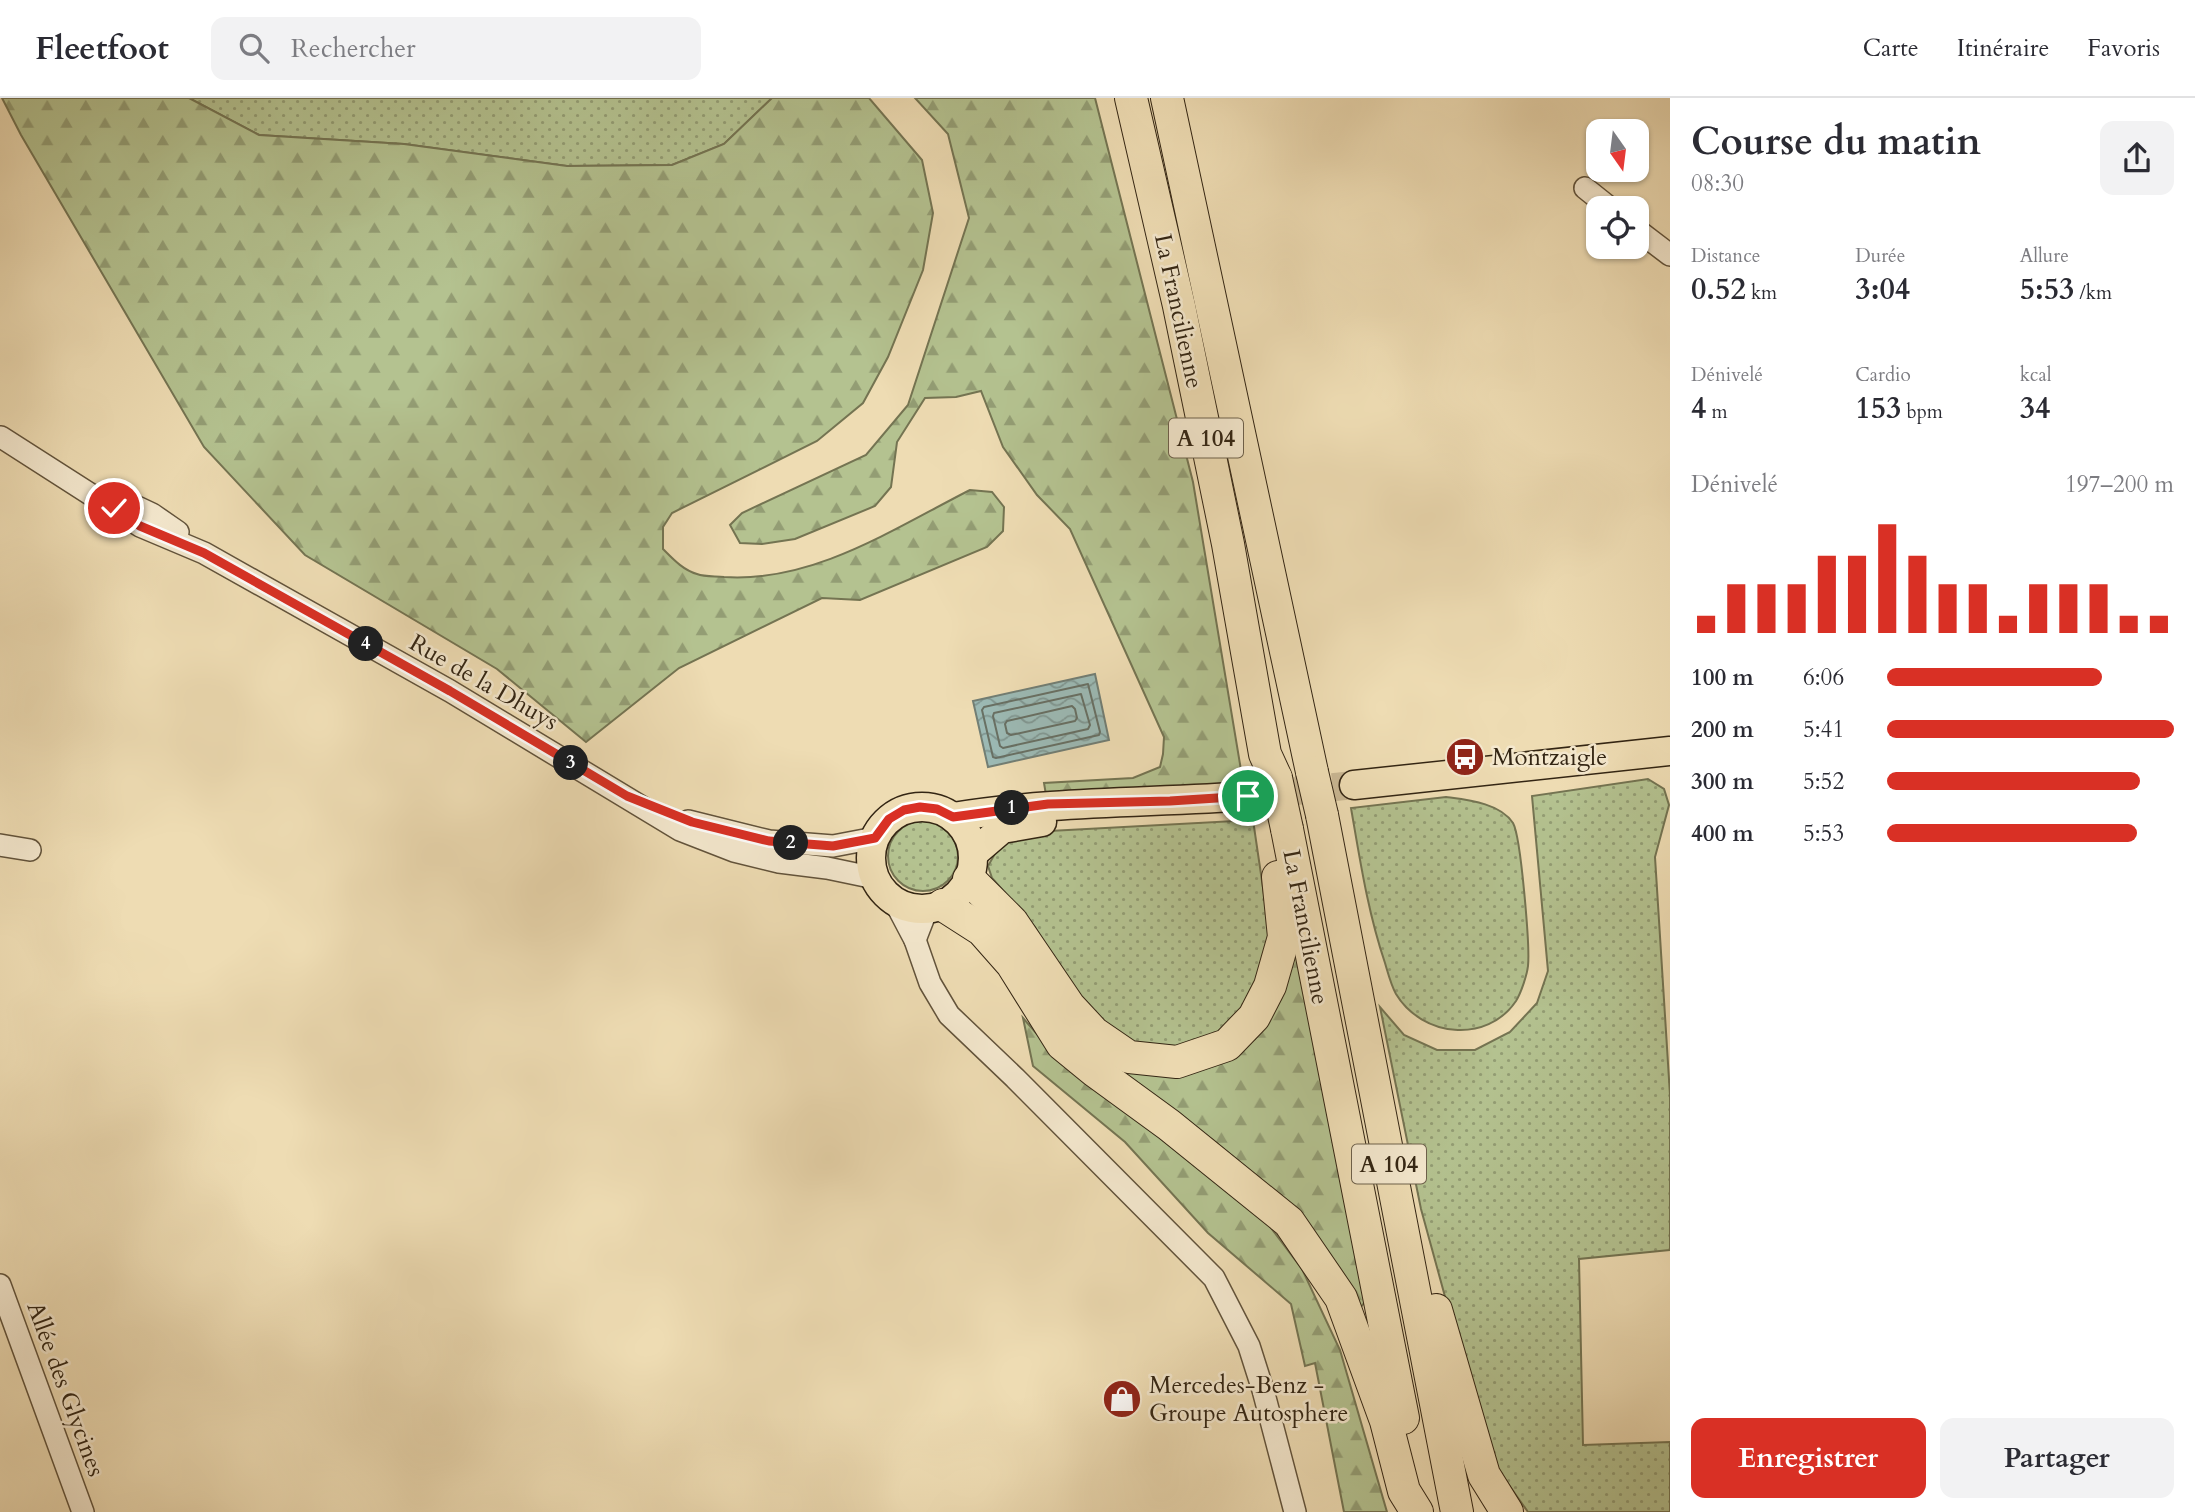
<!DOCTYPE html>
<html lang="fr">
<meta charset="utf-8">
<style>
body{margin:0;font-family:Cardo,serif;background:#f2f2f3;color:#2b2b33;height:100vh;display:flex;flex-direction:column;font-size:26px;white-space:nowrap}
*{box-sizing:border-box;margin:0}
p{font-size:23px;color:#7c7c81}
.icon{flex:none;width:38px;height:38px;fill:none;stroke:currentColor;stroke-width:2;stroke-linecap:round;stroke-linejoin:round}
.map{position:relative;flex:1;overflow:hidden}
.drawer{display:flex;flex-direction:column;background:#fff;width:525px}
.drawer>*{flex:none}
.needle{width:46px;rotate:166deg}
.fabs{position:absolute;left:1586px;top:21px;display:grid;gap:14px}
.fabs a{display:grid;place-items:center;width:63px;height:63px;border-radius:14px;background:#fff;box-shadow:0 2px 5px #0004;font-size:35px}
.pin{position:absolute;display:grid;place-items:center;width:60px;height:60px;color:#fff;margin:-30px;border:4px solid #fff;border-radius:50%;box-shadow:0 2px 7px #0007}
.km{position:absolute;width:35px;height:35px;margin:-18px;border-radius:50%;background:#222;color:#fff;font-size:19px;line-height:35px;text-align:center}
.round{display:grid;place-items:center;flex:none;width:74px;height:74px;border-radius:14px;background:#f2f2f3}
.headline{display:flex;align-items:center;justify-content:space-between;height:119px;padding:0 21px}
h1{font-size:38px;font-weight:600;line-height:52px}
.figures{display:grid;grid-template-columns:repeat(3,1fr);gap:10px;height:119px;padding:7px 21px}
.figures div{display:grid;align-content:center}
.figures b{font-size:30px;font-weight:600}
.figures small{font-size:19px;font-weight:400}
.figures p{font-size:19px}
.chart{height:196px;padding:14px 21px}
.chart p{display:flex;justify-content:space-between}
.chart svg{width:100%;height:126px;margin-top:7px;stroke:#d93025;stroke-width:6}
.cta{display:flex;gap:14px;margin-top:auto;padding:14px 21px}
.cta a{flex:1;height:80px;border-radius:14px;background:#d93025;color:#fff;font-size:28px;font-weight:600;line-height:80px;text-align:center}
.cta a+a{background:#f2f2f3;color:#2b2b33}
ul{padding:0 21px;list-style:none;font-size:23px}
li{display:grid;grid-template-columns:112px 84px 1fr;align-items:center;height:52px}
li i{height:18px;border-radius:9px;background:#d93025}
header{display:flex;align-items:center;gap:42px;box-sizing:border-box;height:98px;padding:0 35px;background:#fff;border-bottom:2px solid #e1e1e2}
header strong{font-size:33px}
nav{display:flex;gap:38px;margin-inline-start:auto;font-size:24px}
.search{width:490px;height:63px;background:#f2f2f3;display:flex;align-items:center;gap:18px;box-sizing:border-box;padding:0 24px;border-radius:14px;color:#7c7c81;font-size:26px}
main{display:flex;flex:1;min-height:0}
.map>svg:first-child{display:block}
.grass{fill:url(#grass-dots);stroke:#747452;stroke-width:2}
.forest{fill:url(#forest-firs);stroke:#747452;stroke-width:2}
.water{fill:url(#water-waves);stroke:#727e74;stroke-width:2}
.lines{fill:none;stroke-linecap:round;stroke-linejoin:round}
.shore{stroke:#687064;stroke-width:2}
.major-tunnel{stroke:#c9b793;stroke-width:28;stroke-dasharray:28 14;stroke-linecap:butt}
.minor-casing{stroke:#62533b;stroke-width:24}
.major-casing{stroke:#332513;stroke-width:31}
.highway-casing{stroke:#332513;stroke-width:34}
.minor{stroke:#f4e8ce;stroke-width:21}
.major{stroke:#eedcb3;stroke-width:28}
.highway{stroke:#eedcb3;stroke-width:32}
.highway-bridge-casing{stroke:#332513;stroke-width:34;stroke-linecap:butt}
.highway-bridge{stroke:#eedcb3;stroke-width:32}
.route-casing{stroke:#fff;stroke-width:14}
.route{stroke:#d93025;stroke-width:9}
.labels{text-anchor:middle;stroke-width:5;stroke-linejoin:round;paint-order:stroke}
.shield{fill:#f4e8ce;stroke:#6d604b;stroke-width:2}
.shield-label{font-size:23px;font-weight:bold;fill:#332513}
.street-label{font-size:24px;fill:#332513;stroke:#f4e8ce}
.poi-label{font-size:24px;fill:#332513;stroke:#f4e8ce;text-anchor:start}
</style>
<header>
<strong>Fleetfoot</strong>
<div class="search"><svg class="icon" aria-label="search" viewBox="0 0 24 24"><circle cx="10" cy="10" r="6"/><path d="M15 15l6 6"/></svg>Rechercher</div>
<nav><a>Carte</a><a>Itinéraire</a><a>Favoris</a></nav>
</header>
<main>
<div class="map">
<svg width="1670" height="1414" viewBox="0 0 1670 1414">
<defs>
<pattern id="grass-dots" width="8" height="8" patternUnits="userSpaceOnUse" patternTransform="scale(1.75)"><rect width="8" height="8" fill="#b4c290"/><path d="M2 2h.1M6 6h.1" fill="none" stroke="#939d74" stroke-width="1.8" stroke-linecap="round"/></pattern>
<pattern id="forest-firs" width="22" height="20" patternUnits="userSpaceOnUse" patternTransform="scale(1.75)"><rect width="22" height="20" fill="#b4c290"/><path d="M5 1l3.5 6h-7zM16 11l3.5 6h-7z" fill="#939d74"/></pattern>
<pattern id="water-waves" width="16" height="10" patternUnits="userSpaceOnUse" patternTransform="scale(1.75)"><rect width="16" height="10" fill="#9cbab5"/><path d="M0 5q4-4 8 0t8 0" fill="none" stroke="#809792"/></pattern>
</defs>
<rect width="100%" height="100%" fill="#eedcb3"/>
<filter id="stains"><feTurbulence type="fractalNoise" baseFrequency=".00286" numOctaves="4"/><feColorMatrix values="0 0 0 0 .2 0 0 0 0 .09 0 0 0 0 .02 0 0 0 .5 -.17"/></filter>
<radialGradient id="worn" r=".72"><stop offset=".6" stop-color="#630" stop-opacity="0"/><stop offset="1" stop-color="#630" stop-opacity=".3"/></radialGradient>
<g class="grass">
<polygon points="189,0 772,0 724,46 672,67 567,68 404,46 259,37"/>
<polygon points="1648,681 1664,691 1669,707 1655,759 1670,997 1670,1152 1579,1161 1583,1347 1670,1344 1670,1414 1528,1414 1494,1366 1458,1246 1421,1111 1380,909 1404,937 1437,952 1475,952 1510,934 1537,905 1548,873 1532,698"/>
<path d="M1446 699C1468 702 1500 705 1513 725 1521 739 1530 849 1528 868 1527 877 1521 895 1516 903 1487 946 1422 939 1396 896 1391 887 1388 875 1385 865 1368 815 1360 762 1351 710Z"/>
<polygon points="1253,722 1271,844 1260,892 1233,928 1164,955 1123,947 1096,925 1052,859 1035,829 992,780 988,768 1001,745 1031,734"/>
<circle cx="923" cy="758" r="35"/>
</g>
<g class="forest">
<path d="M2 0H189L259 37 404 46 567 68 672 67 724 46 772 0H869L922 62 933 115 923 172 888 259 863 305 817 343 672 415 663 429V451C673 461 683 472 697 476 705 479 715 478 724 479 813 485 893 431 970 392L992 394 1004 409 1003 433 987 449 860 502 822 500 679 570 586 644 497 571 305 457 204 349 21 37Z"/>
<polygon points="915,0 1095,0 1193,384 1244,690 1046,697 1044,685 1133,680 1160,669 1163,656 1164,639 1070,431 1037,397 1003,349 981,293 956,299 925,300 897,344 891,389 875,408 795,441 762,446 740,445 730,427 742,415 866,357 908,307 969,120 948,36"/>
<polygon points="1296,850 1367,1201 1361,1209 1355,1205 1286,1104 1213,1042 1108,969 1210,969 1255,941 1281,901"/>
<polygon points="1023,920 1064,967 1140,1020 1265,1122 1302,1171 1340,1252 1387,1414 1344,1414 1315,1265 1305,1268 1291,1206 1208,1135 1125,1044 1033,968"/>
</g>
<polygon class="water" points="1095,576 1109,642 988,669 973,603"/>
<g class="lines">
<g class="shore">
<polygon points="1088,586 1100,634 1099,637 996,660 993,659 982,612 984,609"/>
<polygon points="1081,596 1090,627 1088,631 1003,650 1000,648 993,618 994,615"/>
<polygon points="1072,608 1075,611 1077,620 1075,623 1011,637 1007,635 1005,626 1007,623"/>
</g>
<polyline class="major-tunnel" points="1249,698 1354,687"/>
<g class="minor-casing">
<g id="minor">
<polyline points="1585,90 1610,110"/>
<polyline points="1636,131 1670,157"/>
<polyline points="1,339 140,428 204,455 450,593 680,732 734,753 779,764 827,770 875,780"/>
<polyline points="118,400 152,416 178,434"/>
<polyline points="688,723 769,743 833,748 875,740"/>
<polyline points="0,747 30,752"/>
<polyline points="895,804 915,842 930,885 949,917 1015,980 1214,1180 1249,1248 1263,1292 1295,1414"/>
<polyline points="915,842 927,811"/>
<polyline points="0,1187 83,1414"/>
</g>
</g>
<g class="major-casing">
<g id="major">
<polyline points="1354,687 1670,653"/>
<circle cx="922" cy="760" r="51"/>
<path d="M953 719C1051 703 1150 705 1249 698"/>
<polyline points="974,755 1002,731 1042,724"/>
</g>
</g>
<g class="highway-casing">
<g id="highway">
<polyline points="1131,0 1179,208 1228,446 1265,656 1276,680"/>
<polyline points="1167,0 1312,674"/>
<polyline points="1322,717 1457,1414"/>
<polyline points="1287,731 1403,1320"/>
<polyline points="969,781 1012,824 1069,908 1094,935 1129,959 1177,964 1227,947 1254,919 1270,888 1284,839 1278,779"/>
<polyline points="943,807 982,832 1012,866 1062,946 1095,973 1169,1027 1289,1124 1341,1200 1386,1323 1404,1393 1417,1414"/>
<polyline points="1436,1212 1484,1377 1507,1414"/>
</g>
</g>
<use href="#minor" class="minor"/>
<use href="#major" class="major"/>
<use href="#highway" class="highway"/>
<g class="highway-bridge-casing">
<g id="highway-bridge">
<polyline points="1312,674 1322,717"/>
<polyline points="1276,680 1287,731"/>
</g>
</g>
<use href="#highway-bridge" class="highway-bridge"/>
</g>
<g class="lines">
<g class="route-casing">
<polyline id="route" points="114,410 140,428 204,455 450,593 627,698 692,724 769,743 833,748 875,740 889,721 904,712 920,709 937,711 953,719 1048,706 1170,703 1248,698"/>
</g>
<use href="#route" class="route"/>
</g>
<defs>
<g id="bus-disc" transform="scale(2.0125)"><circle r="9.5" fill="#8f2418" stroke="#f4e8ce"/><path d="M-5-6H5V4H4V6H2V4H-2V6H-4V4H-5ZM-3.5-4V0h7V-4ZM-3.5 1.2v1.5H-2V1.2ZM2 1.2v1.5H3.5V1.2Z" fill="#fff"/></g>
<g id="shop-disc" transform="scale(2.0125)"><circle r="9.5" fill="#8f2418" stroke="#f4e8ce"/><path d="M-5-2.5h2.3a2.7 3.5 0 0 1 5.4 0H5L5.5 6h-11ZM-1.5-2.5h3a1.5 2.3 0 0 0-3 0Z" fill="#fff"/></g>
</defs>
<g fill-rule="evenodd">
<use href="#bus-disc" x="1465" y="659"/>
<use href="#shop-disc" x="1122" y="1301"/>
</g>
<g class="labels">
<g class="shield">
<rect x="1169" y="320.5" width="74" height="39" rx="5"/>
<rect x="1352" y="1046.5" width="74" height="39" rx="5"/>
</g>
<g class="shield-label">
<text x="1206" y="348">A 104</text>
<text x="1389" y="1074">A 104</text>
</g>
<g class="street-label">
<text transform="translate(1179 213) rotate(78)" y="8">La Francilienne</text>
<text transform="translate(484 584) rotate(30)" y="8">Rue de la Dhuys</text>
<text transform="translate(1306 829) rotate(79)" y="8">La Francilienne</text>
<text transform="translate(66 1291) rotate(70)" y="8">Allée des Glycines</text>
</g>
<g class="poi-label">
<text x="1492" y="667">Montzaigle</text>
<text x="1149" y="1295">Mercedes-Benz -<tspan x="1149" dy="28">Groupe Autosphere</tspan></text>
</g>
</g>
<rect width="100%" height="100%" filter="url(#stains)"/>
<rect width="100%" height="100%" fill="url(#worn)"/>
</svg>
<div class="fabs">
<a><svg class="needle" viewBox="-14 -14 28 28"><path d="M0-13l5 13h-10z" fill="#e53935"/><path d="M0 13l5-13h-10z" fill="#7c7c81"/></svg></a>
<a><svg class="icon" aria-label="locate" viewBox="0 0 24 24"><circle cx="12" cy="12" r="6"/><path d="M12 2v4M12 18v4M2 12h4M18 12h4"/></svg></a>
</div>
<div class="pin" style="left:1248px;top:698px;background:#1e9e55"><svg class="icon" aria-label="arrive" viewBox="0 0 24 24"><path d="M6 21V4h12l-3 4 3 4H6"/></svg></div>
<div class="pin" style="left:114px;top:410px;background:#d93025"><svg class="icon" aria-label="check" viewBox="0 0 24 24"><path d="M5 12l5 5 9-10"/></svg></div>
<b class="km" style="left:1012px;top:710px">1</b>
<b class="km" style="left:791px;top:745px">2</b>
<b class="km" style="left:571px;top:665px">3</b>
<b class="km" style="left:366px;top:546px">4</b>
</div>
<section class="drawer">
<div class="headline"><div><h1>Course du matin</h1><p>08:30</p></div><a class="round"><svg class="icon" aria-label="share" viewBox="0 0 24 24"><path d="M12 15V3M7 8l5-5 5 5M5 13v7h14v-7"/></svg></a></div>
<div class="figures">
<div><p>Distance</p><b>0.52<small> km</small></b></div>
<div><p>Durée</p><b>3:04</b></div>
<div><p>Allure</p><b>5:53<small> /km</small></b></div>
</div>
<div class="figures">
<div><p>Dénivelé</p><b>4<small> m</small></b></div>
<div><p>Cardio</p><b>153<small> bpm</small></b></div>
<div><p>kcal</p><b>34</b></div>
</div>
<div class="chart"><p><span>Dénivelé</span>197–200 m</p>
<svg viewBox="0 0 160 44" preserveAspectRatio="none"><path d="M5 44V38M15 44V27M25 44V27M35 44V27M45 44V17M55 44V17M65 44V6M75 44V17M85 44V27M95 44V27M105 44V38M115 44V27M125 44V27M135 44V27M145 44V38M155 44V38"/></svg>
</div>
<ul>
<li><b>100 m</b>6:06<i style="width:75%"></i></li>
<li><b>200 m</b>5:41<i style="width:100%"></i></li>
<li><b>300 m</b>5:52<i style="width:88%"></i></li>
<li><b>400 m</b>5:53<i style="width:87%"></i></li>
</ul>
<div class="cta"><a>Enregistrer</a><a>Partager</a></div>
</section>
</main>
